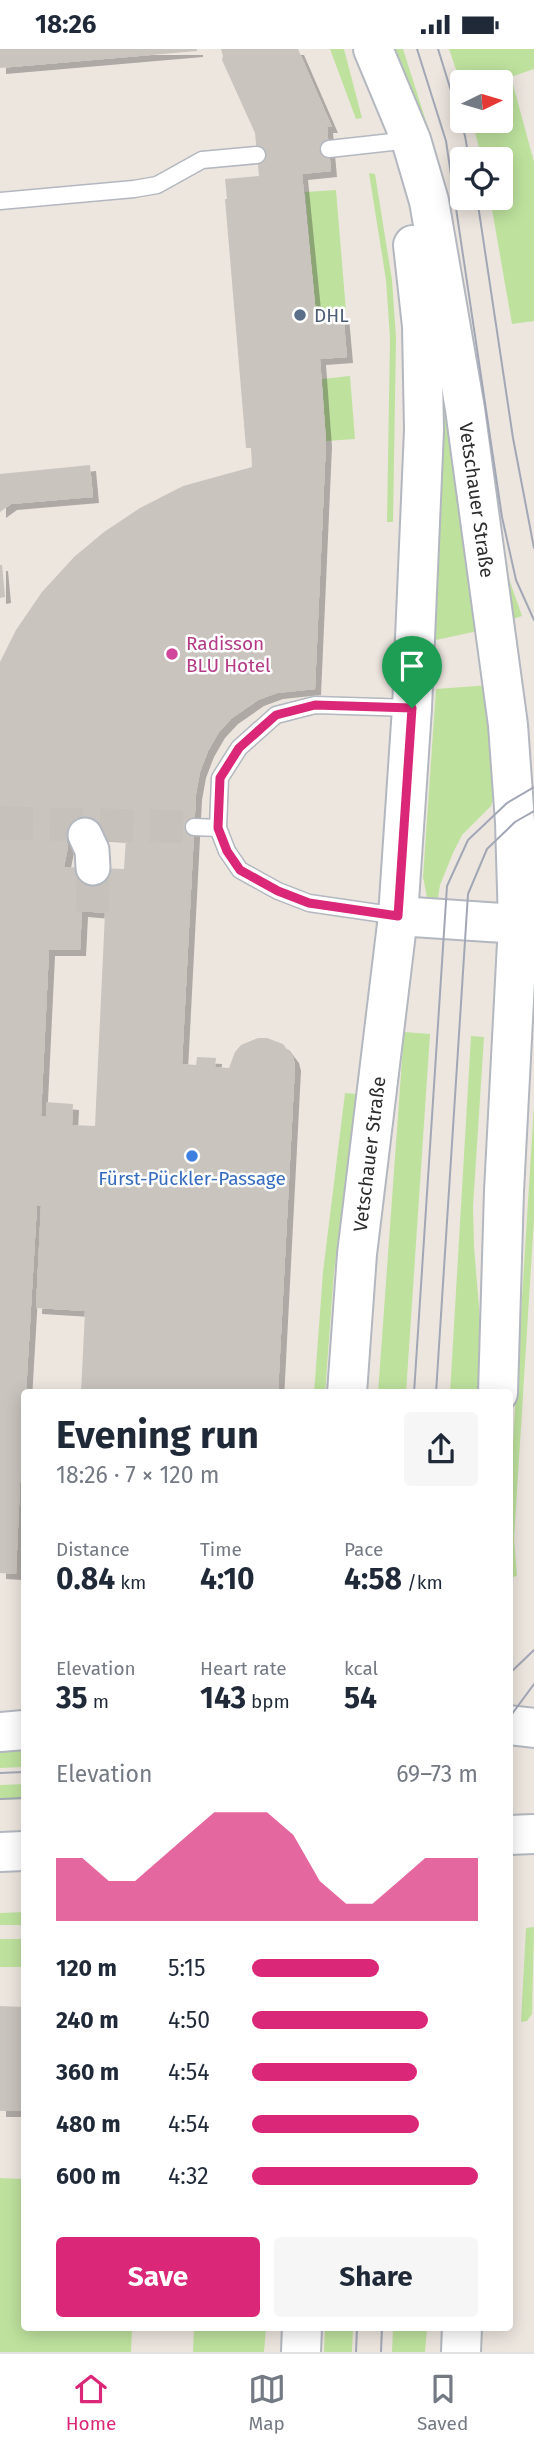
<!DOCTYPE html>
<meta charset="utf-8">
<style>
body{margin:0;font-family:"Fira Sans",sans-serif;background:#f6f6f7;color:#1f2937;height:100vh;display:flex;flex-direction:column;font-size:26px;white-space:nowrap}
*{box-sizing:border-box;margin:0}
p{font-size:23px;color:#747a83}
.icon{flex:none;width:38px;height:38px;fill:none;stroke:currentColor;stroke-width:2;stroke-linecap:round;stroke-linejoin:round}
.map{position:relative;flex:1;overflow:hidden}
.drawer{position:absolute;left:21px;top:1340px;width:492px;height:942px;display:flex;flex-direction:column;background:#fff;border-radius:7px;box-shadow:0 4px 18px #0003}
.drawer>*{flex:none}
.needle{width:46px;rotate:85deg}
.controls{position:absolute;left:450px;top:21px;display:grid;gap:14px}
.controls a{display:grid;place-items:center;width:63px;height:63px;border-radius:7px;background:#fff;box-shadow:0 4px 18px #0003;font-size:35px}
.pin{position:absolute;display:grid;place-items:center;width:60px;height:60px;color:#fff;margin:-72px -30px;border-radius:50% 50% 50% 0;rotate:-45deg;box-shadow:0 0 7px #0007}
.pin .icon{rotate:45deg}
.round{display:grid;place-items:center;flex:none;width:74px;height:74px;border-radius:7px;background:#f6f6f7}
.overview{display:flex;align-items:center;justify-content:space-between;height:119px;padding:0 35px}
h1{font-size:38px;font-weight:700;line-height:52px}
.figures{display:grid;grid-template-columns:repeat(3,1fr);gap:10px;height:119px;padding:7px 35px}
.figures div{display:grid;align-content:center}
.figures b{font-size:30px;font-weight:700}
.figures small{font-size:19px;font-weight:400}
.figures p{font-size:19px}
.chart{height:196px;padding:14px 35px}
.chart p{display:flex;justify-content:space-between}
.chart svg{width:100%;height:126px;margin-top:7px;fill:#db2777;opacity:.7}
.button{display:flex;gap:14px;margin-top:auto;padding:14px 35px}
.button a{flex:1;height:80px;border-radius:7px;background:#db2777;color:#fff;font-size:28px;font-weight:700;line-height:80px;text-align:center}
.button a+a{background:#f6f6f7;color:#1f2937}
ul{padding:0 35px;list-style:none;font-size:23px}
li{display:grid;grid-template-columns:112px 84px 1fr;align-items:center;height:52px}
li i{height:18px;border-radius:9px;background:#db2777}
.status{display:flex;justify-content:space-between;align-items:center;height:49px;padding:0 35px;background:#fff;direction:ltr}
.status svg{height:19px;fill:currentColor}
.tab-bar{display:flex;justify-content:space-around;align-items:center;height:98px;border-top:2px solid #e0e1e3;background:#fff;font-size:19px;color:#747a83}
.tab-bar a{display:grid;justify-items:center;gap:4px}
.tab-bar .active{color:#db2777}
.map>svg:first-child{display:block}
.green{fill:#bee29e}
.building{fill:#c9c4be;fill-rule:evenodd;filter:url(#shadow)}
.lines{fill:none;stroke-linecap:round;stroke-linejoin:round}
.minor-tunnel{stroke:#c6c1bb;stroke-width:33;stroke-dasharray:33 17;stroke-linecap:butt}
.service-casing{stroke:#b3b7bf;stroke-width:19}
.minor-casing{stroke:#b3b7bf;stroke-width:37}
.tertiary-casing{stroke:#b3b7bf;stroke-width:42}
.secondary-casing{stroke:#b3b7bf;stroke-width:42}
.service{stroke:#fff;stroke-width:16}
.minor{stroke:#fff;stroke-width:33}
.tertiary{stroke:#fff;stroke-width:38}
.secondary{stroke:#fff;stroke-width:38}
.tram{stroke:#a2a7b6;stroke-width:2}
.route-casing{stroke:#fff;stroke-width:14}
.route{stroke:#db2777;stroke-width:9}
.service-dot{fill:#5c6f8a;stroke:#fff;stroke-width:2.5}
.hotel-dot{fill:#d1479c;stroke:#fff;stroke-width:2.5}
.shop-dot{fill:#3f7fe0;stroke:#fff;stroke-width:2.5}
.labels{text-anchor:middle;stroke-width:5;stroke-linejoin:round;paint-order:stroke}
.service-label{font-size:19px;fill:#4e5e75;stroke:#fff;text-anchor:start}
.street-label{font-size:19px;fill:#2c2c2c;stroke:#fff}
.hotel-label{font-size:19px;fill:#b23c85;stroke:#fff;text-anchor:start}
.shop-label{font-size:19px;fill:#366cbe;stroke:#fff}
</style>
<div class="status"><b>18:26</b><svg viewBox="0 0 49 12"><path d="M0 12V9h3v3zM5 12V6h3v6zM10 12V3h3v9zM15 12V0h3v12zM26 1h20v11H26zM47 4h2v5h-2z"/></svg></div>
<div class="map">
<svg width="534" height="2303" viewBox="0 0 534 2303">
<defs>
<filter id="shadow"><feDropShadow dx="6" dy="6" stdDeviation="0" flood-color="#0004"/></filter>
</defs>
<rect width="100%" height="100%" fill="#ede6df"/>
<g class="green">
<polygon points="330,0 344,0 362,69 356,70"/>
<polygon points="393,0 403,0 438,110"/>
<polygon points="449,0 534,0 534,20 511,28 534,113 534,272 512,275 490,149 500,149 500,110 482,110 472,72 500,72 500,33 462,33 462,38"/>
<polygon points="369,124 375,125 392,231 396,289 393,473 387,473 390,289 386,231"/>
<polygon points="336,141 346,262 316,265 305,143"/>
<polygon points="434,269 483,581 431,592"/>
<polygon points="350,327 355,390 326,392 322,330"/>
<polygon points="495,473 508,527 522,567 507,572"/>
<polygon points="490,636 498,730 491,757 462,786 453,804 440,836 438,849 427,848 423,828 436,640"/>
<polygon points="404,983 430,985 406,1344 378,1344"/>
<polygon points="471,987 484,988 473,1158 474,1197 482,1296 479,1344 450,1344"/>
<polygon points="345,1044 357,1045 334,1223 325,1344 314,1344 323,1223"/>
<polygon points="534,1056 534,1170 514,1490 517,1527 509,1529 509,1458"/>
<polygon points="24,1701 24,1718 0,1719 0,1702"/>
<polygon points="24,1735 24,1750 0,1751 0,1736"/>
<polygon points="24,1863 24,1876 0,1876 0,1864"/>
<polygon points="534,1878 532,1965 527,1972 521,1973 526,1879"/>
<rect x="0" y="1890" width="24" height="28"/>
<polygon points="0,2129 24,2130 24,2278 132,2279 131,2303 0,2303"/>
<polygon points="194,2279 266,2279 264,2303 193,2303"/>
<polygon points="325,2279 353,2279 352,2303 324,2303"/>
<polygon points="393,2279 427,2279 425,2303 392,2303"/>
</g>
<g class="building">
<polygon points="0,0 197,0 197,2 0,19"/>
<path d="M221 0H298L332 78H327L331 122 302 125 316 265 343 263 347 308 320 310 326 392 315 640 277 644 258 651 232 669 219 683 208 702 200 723 196 745 182 1015 196 1016 197 1008 216 1009 215 1018 229 1019 235 1003 241 996 258 989H267L283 995 293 1008 295 1016 278 1344H81L85 1262 36 1259 41 1157 37 1156 26 1344H24L16 1525 0 1524V613L16 581 42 543 74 508 104 483 140 459 183 437 252 418 251 399H246L225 150H227L225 130 259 127 255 84 222 11 223 7ZM65 785 126 788 124 820 64 818 68 798ZM82 862 105 864 95 1077 72 1076 73 1055 46 1053V1068L41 1067 49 901H80Z"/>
<polygon points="90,416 93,448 11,455 0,463 0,425"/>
<polygon points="0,516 2,516 5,548 0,549"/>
<polygon points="0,1957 24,1958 24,2062 0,2062"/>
</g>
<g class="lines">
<g class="minor-tunnel">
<polyline points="0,774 194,778"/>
<polyline points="92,863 93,819"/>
</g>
<g class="service-casing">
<g id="service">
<polyline points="329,100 410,91"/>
<polyline points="0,152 134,140 157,136 202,111 257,106"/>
<polyline points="194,778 218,779"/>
<polyline points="398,867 309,854 278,842 240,821 227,802 218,779 220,729 239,699 276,666 315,656 412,659"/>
</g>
</g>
<g class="minor-casing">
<polyline id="minor" points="85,786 92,801 93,819"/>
</g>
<g class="tertiary-casing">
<g id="tertiary">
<polyline points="373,0 411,91 429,152 465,360 508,676 515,773 518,875 504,1142 498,1344"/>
<polyline points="398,867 518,875"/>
<polyline points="347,1344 357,1205 398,867 412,659 424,381 422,277 413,196"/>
</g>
</g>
<g class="secondary-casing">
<g id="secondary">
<polyline points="509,1676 534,1679"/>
<polyline points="0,1683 24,1681"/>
<polyline points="509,1786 534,1785"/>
<polyline points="0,1803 24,1802"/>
<polyline points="301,2303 302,2278"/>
<polyline points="461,2303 462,2278"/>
</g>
</g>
<use href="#service" class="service"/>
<use href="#minor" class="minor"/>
<use href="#tertiary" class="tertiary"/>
<use href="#secondary" class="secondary"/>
<g class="tram">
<polyline points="417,0 446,92 502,468 516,531 534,571"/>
<polyline points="438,0 465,87 469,110"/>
<polyline points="477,149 513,389 534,499"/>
<polyline points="414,1344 447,837 468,791 507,754 534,738"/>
<polyline points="436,1344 468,845 487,800 515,773 534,762"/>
<polyline points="509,1625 534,1601"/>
<polyline points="509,1669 534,1635"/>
<polyline points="0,1724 24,1723"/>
<polyline points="0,1750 24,1749"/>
<polyline points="356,2303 357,2278"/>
<polyline points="381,2303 382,2278"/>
</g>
</g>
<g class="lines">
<g class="route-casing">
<polygon id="route" points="315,656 412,659 398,867 309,854 278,842 240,821 227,802 218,779 220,729 239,699 276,666"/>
</g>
<use href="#route" class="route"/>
</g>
<circle class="service-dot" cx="300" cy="266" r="7"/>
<circle class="hotel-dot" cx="172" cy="605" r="7"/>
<circle class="shop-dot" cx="192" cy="1107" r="7"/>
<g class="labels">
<g class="service-label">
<text x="314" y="273">DHL</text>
</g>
<g class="street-label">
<text transform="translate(477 451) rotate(82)" y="7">Vetschauer Straße</text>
<text transform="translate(369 1105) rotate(-83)" y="7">Vetschauer Straße</text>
</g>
<g class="hotel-label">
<text x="186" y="601">Radisson<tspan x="186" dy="22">BLU Hotel</tspan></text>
</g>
<g class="shop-label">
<text x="192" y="1136">Fürst-Pückler-Passage</text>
</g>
</g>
</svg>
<div class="controls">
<a><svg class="needle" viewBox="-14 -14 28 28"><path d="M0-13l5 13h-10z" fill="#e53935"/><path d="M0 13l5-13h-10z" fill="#747a83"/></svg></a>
<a><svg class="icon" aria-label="locate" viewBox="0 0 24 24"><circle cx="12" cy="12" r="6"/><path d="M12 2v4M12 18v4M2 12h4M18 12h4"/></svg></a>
</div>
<div class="pin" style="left:412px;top:659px;background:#1e9e55"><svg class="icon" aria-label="arrive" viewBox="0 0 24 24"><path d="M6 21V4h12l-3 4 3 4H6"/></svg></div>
<section class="drawer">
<div class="overview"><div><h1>Evening run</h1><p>18:26 · 7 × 120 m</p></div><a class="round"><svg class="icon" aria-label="share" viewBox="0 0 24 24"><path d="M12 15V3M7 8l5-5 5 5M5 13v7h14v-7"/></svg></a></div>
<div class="figures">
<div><p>Distance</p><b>0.84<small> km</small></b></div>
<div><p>Time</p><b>4:10</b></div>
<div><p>Pace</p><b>4:58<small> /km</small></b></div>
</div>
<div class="figures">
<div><p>Elevation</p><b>35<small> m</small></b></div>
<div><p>Heart rate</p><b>143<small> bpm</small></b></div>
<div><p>kcal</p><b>54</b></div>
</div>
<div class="chart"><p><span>Elevation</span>69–73 m</p>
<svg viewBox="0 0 160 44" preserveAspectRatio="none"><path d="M0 44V22L10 22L20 30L30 30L40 22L50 14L60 6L70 6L80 6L90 14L100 30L110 38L120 38L130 30L140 22L150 22L160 22V44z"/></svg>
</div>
<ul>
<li><b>120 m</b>5:15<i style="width:56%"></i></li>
<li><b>240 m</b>4:50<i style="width:78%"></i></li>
<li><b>360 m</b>4:54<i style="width:73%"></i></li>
<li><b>480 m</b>4:54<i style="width:74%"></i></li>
<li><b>600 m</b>4:32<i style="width:100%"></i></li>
</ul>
<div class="button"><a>Save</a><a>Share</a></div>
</section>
</div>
<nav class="tab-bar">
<a class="active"><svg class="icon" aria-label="home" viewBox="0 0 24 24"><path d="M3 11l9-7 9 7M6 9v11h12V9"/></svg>Home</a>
<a><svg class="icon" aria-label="map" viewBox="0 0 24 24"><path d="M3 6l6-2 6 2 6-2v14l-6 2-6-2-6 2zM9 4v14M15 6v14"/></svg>Map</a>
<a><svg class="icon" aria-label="saved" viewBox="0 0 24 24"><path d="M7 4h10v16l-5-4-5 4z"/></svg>Saved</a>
</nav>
